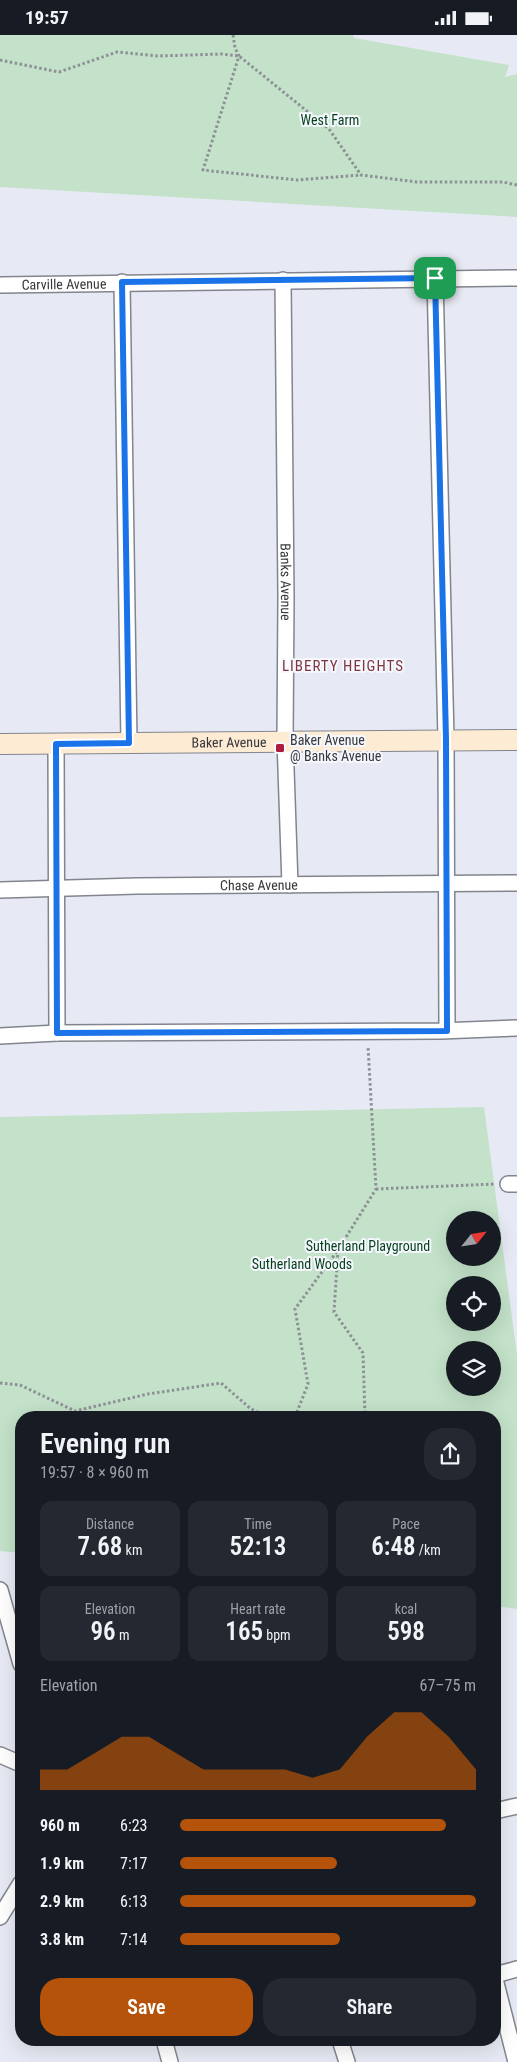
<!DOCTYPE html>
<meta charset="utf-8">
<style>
body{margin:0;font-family:"Roboto Condensed",sans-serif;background:#242831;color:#f1f3f6;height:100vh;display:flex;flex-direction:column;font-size:19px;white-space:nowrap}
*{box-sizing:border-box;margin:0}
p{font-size:16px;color:#9ea1a6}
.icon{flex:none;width:28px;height:28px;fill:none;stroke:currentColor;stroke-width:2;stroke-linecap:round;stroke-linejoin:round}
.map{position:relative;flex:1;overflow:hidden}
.side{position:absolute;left:15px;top:1376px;width:486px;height:635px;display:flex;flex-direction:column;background:#171b24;border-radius:20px;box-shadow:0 5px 20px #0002}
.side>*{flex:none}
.needle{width:32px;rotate:60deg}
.buttons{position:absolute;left:446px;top:1176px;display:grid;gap:10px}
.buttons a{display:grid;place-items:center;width:55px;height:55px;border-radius:50%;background:#171b24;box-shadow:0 5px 20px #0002;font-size:25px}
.pin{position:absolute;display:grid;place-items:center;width:42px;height:42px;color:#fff;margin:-21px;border-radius:10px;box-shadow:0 2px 8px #0006}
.round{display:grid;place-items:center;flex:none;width:52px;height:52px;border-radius:20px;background:#242831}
.head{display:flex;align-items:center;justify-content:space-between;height:85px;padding:0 25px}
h1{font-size:28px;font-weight:600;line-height:38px}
.metrics{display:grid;grid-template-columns:repeat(3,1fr);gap:8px;height:85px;padding:5px 25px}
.metrics div{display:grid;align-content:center;border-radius:12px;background:#242831;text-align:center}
.metrics b{font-size:25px;font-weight:600}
.metrics small{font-size:14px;font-weight:400}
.metrics p{font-size:14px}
.chart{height:140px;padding:10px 25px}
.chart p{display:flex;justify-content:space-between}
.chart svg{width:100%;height:90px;margin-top:5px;fill:#b45309;opacity:.7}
.cta{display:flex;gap:10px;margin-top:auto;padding:10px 25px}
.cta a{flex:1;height:58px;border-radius:20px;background:#b45309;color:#fff;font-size:20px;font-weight:600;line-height:58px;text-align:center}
.cta a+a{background:#242831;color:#f1f3f6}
ul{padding:0 25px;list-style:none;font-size:16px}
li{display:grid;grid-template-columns:80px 60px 1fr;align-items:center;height:38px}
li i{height:12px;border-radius:6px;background:#b45309}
.status{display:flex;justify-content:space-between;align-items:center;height:35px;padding:0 25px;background:#171b24;direction:ltr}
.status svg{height:14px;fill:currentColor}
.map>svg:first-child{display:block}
.green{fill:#c3e2c9;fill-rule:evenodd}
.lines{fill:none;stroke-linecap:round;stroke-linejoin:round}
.street-casing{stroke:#82858d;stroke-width:18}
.secondary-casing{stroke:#82858d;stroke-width:22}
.path{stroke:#8e9097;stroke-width:3;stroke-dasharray:2.5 2.5;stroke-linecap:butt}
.street{stroke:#fff;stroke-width:15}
.secondary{stroke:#fdebd4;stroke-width:20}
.route-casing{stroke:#fff;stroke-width:10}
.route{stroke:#1a73e8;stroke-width:6}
.poi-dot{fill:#af1b3e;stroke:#f6f8fe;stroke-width:2}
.labels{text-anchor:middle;stroke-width:4;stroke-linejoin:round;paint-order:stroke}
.park-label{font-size:14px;fill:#023f1b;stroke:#f6f8fe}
.street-label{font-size:14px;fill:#37383c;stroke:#f6f8fe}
.poi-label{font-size:14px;fill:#37383c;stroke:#f6f8fe;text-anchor:start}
.neighbourhood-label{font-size:15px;letter-spacing:1px;fill:#7f373f;stroke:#f6f8fe}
</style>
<div class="status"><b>19:57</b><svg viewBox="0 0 49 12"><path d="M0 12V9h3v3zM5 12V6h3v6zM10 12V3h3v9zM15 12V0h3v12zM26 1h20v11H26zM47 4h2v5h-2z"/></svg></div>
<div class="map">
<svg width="517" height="2027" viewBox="0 0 517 2027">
<rect width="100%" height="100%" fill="#e7eaf4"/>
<g class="green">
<polygon points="0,0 353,0 354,3 509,30 505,42 517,39 517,182 0,152"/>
<path d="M484 1072 517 1320V1574L495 1571V1382H21V1518L0 1516V1082ZM455 1185H492V1222H455ZM455 1250H492V1288H455ZM455 1315H492V1352H455Z"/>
</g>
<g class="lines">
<g class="street-casing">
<g id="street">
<polyline points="435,243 446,704 447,995"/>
<path id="s1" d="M283 245 286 562 285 705 290 850"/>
<polyline points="122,247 129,708"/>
<path id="s2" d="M0 250 517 243"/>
<polyline points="56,709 57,998"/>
<path id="s3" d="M0 855 137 851 517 848"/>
<polyline points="0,1001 57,998 441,996 517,993"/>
<polyline points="508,1149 517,1149"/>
<polyline points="0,1555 21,1629"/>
<polyline points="0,1720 21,1729"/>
<polyline points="495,1776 517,1771"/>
<polyline points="0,1882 21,1848"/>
<polyline points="495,1940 517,1934"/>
<polyline points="495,1944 516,2027"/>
<polyline points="164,2005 170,2027"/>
<polyline points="340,2005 347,2027"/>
</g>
</g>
<g class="secondary-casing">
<g id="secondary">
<path id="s4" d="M0 709 517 705"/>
</g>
</g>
<g class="path">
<polyline points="233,0 235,13 239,21 203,135 297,145 361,140"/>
<polyline points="0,25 59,37 117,17 158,21 222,19 239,21 329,94 361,140 417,147 503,147 517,150"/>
<polyline points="376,1154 495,1149"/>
<polyline points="338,1215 334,1277 363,1318 365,1382"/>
<polyline points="0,1348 20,1350 75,1376 148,1359 221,1348 251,1374 269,1382"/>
<polyline points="295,1382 308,1349 295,1274 338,1215 376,1154 368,1011"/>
</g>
<use href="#street" class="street"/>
<use href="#secondary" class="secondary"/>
</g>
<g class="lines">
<g class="route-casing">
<polygon id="route" points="435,243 446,704 447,996 57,998 56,709 129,708 122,247"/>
</g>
<use href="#route" class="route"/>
</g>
<rect class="poi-dot" x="275" y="708" width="10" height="10" rx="2.5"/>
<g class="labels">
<g class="park-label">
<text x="330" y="90">West Farm</text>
<text x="368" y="1216">Sutherland Playground</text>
<text x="302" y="1234">Sutherland Woods</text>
</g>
<g class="street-label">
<text dy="5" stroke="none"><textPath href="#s2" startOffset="64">Carville Avenue</textPath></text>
<text dy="5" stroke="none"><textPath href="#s1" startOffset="302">Banks Avenue</textPath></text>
<text dy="5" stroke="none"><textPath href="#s4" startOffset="229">Baker Avenue</textPath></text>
<text dy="5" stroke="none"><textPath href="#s3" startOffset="259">Chase Avenue</textPath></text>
</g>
<g class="poi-label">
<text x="290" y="710">Baker Avenue<tspan x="290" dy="16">@ Banks Avenue</tspan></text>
</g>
<g class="neighbourhood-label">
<text x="343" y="636">LIBERTY HEIGHTS</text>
</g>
</g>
</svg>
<div class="buttons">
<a><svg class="needle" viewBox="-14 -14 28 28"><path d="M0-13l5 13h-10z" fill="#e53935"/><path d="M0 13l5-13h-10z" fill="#9ea1a6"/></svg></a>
<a><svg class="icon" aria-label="locate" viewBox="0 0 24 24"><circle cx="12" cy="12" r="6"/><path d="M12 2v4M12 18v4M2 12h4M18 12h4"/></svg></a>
<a><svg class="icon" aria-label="layers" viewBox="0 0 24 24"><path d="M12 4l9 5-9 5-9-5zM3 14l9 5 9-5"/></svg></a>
</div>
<div class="pin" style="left:435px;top:243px;background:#1e9e55"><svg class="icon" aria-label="arrive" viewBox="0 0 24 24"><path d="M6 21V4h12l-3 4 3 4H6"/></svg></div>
<section class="side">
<div class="head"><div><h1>Evening run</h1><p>19:57 · 8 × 960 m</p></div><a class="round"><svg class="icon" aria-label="share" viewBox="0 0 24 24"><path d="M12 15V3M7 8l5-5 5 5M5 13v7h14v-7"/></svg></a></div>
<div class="metrics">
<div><p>Distance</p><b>7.68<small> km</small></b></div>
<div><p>Time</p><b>52:13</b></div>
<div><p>Pace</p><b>6:48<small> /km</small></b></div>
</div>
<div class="metrics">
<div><p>Elevation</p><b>96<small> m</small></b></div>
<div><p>Heart rate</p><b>165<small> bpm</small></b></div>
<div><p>kcal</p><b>598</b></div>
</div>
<div class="chart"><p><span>Elevation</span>67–75 m</p>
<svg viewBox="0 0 160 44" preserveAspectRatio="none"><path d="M0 44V34L10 34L20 26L30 18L40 18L50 26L60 34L70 34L80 34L90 34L100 38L110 34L120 18L130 6L140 6L150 18L160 34V44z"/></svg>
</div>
<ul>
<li><b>960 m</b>6:23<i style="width:90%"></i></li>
<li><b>1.9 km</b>7:17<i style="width:53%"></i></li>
<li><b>2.9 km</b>6:13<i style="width:100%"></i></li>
<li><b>3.8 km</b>7:14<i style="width:54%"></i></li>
</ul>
<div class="cta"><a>Save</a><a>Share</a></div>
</section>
</div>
